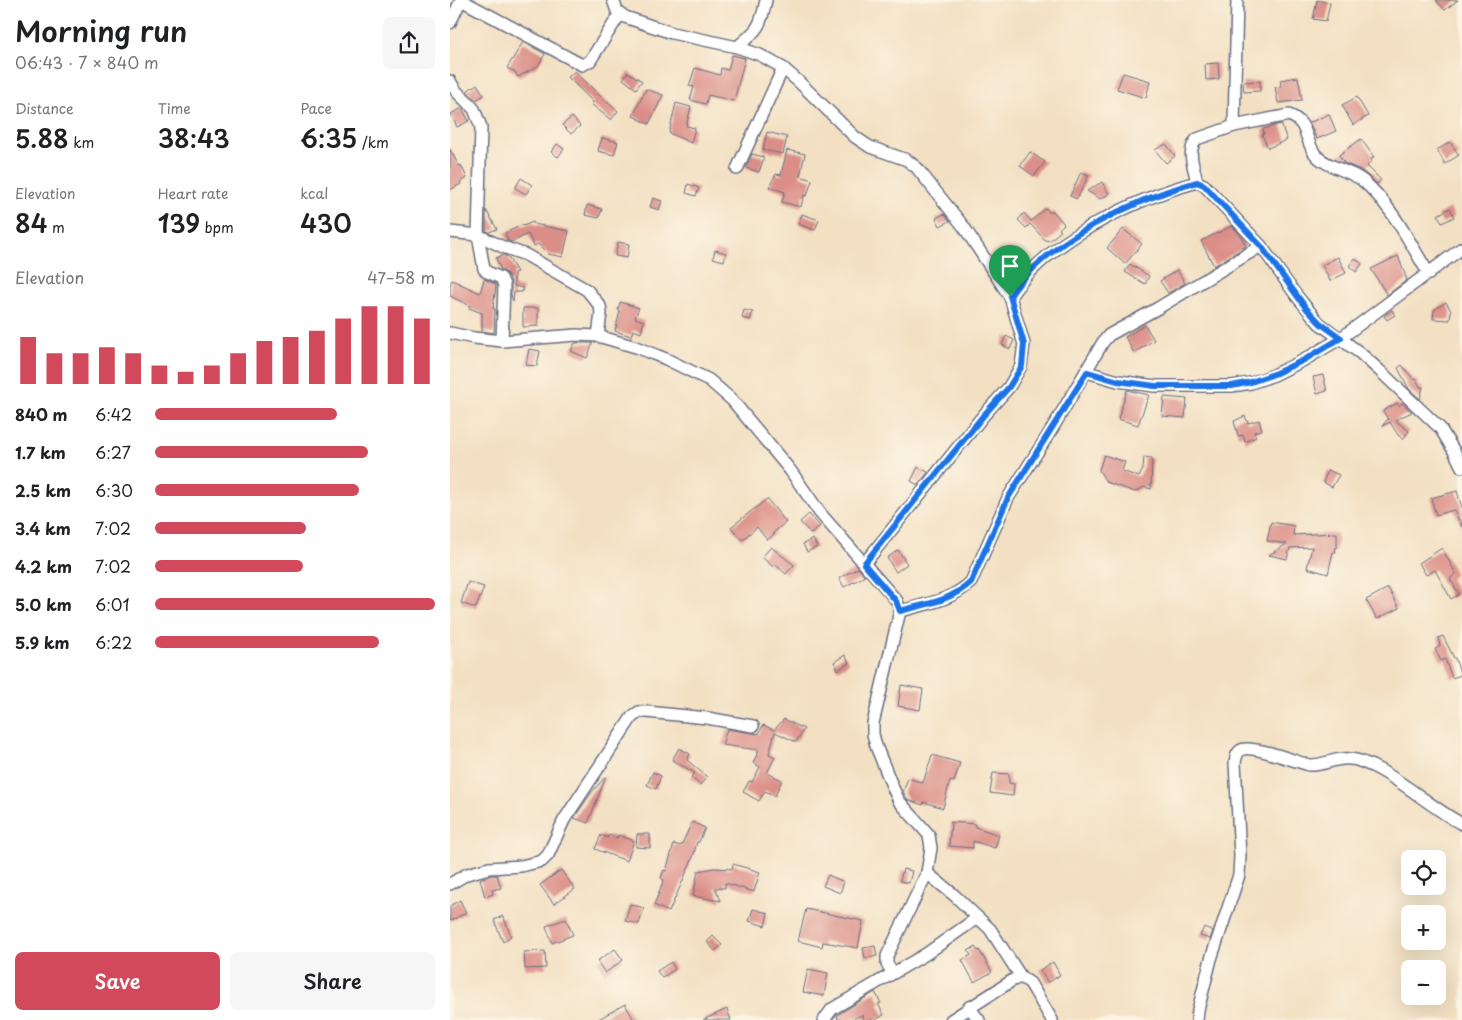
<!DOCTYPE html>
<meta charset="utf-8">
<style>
body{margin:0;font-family:"Playpen Sans",sans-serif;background:#f6f6f6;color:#202124;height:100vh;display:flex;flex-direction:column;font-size:19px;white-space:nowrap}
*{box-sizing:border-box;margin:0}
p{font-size:16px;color:#757577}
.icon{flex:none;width:28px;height:28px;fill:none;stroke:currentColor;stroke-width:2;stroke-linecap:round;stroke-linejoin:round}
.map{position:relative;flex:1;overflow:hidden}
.drawer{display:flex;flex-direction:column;background:#fff;width:450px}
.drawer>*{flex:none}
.controls{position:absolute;left:951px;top:850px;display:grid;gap:10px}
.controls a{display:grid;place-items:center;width:45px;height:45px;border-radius:8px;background:#fff;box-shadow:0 5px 20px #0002;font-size:25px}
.pin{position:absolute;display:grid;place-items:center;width:42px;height:42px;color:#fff;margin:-51px -21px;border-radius:50% 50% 50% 0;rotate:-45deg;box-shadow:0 0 5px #0007}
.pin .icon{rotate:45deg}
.round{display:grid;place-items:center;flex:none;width:52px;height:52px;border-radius:8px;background:#f6f6f6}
.head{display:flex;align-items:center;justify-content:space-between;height:85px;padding:0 15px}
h1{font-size:28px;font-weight:600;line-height:38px}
.figures{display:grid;grid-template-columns:repeat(3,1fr);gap:8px;height:85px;padding:5px 15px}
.figures div{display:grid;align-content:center}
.figures b{font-size:25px;font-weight:600}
.figures small{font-size:14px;font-weight:400}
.figures p{font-size:14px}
.chart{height:140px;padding:10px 15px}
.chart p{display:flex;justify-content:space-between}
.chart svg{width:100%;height:90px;margin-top:5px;stroke:#d1495b;stroke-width:6}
.primary-button{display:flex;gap:10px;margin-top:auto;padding:10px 15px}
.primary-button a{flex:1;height:58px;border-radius:8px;background:#d1495b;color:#fff;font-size:20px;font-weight:600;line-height:58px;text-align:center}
.primary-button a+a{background:#f6f6f6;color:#202124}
ul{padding:0 15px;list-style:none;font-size:16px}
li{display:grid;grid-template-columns:80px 60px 1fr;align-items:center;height:38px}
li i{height:12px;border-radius:6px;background:#d1495b}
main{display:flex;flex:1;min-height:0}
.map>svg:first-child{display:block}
.building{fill:#db8e87}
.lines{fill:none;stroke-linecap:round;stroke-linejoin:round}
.minor-casing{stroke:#676d81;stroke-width:14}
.minor{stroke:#fff;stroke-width:11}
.route-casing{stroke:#fff;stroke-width:10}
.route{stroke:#1a73e8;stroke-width:6}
</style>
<main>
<section class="drawer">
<div class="head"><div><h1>Morning run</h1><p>06:43 · 7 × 840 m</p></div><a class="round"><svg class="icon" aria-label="share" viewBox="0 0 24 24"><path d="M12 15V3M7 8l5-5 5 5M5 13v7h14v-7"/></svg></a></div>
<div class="figures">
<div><p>Distance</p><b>5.88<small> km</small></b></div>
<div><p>Time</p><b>38:43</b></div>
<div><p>Pace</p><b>6:35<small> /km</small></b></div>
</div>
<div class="figures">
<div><p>Elevation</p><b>84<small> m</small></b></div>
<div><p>Heart rate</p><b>139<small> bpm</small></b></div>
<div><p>kcal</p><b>430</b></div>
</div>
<div class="chart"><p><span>Elevation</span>47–58 m</p>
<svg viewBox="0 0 160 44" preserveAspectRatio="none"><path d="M5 44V21M15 44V29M25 44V29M35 44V26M45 44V29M55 44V35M65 44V38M75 44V35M85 44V29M95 44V23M105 44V21M115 44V18M125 44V12M135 44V6M145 44V6M155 44V12"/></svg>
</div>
<ul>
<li><b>840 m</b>6:42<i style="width:65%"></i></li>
<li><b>1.7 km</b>6:27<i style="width:76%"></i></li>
<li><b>2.5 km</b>6:30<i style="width:73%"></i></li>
<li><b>3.4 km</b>7:02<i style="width:54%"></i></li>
<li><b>4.2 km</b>7:02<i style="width:53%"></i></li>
<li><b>5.0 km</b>6:01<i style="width:100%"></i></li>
<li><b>5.9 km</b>6:22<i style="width:80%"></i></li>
</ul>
<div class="primary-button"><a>Save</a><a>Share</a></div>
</section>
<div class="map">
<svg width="1012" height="1020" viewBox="0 0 1012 1020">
<rect width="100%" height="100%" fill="#fcf5e5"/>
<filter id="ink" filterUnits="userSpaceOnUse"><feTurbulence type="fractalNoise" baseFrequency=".02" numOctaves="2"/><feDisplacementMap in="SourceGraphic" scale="10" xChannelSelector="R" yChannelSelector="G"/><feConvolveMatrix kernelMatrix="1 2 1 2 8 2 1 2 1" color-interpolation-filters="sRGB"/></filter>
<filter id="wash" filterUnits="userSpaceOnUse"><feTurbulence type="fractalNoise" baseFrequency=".0096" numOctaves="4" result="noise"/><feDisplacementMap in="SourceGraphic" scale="20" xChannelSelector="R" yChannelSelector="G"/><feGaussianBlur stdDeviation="1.12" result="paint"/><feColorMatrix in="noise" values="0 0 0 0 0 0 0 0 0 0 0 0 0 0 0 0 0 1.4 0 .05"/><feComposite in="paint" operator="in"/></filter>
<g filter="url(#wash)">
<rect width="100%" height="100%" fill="#f3e0c3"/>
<g id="blocks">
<g class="building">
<polygon points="867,0 880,3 876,21 863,19"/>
<polygon points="986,0 1008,0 995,10"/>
<polygon points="73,42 95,54 88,66 68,77 65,72 57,68"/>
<polygon points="282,55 295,58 284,101 258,95 256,104 240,100 244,87 239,86 245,68 270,75 271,68 278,70"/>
<polygon points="768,63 769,79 756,80 755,64"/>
<polygon points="125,71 151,97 168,111 161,120 141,104 143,102 118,77"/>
<polygon points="178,72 192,81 186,89 173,79"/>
<polygon points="673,73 700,81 696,98 667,89"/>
<polygon points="848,77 852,100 828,103 825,87 831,86 830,80"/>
<polygon points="810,81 810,91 794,92 793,82"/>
<polygon points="27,84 34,95 26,100 17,91"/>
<polygon points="196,89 213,95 199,124 183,116"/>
<polygon points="907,97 918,116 903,125 892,105"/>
<polygon points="226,103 241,107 236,126 245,128 241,143 219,133"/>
<polygon points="12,108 19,121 7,127 1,114"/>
<polygon points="879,114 886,131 867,139 859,123"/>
<polygon points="122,117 130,126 121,134 112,125"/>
<polygon points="831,124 837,140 818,148 812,135 814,134 813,129"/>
<polygon points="317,132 337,137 333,154 313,150"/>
<polygon points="152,138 168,142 164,155 148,151"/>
<polygon points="911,139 924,157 921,159 922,161 917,166 931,180 927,184 911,170 894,163 889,155"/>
<polygon points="1000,142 1009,155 995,164 987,150"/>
<polygon points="107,144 114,149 108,157 101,152"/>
<polygon points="716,144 725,156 716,163 705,150"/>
<polygon points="0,149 9,166 11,165 17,178 10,182 11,184 0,190"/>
<polygon points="337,150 355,154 350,176 362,180 357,196 354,195 351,207 332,202 335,192 319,187 326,174 331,175"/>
<polygon points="580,152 595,162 584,176 570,166"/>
<polygon points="302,154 314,157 309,172 296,168"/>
<polygon points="631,172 639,175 627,199 620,196"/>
<polygon points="71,178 82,185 76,194 65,188"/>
<polygon points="652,182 659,194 650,199 637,191"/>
<polygon points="238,184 249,188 246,196 236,193"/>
<polygon points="203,198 212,201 209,210 200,207"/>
<polygon points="137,205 152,209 149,218 135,215"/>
<polygon points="596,208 600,213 603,211 614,224 609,229 611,231 599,241 597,240 596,241 580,224 576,228 568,220 574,213 581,221"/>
<polygon points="1000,208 1004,217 992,223 988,215"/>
<polygon points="36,210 47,229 39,232 36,231"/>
<polygon points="352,214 369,220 365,230 348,224"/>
<polygon points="494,214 500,221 490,226 486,218"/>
<polygon points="83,222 84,224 119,231 113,257 98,254 88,244 84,246 78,234 62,242 58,241 55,233 72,225 73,226"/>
<polygon points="782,226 790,235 796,246 764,266 751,241"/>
<polygon points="673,229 692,244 675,264 657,248"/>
<polygon points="168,242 179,244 177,258 165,256"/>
<polygon points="265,250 276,253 274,261 263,258"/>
<polygon points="53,255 58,257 67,272 64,273 64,286 73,288 72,292 64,292 63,301 61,295 61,282 58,274 51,270 46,258"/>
<polygon points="948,256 957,280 937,295 921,269"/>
<polygon points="888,257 896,273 880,281 872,265"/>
<polygon points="905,258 912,264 906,272 899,266"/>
<polygon points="680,264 699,276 695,284 675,272"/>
<polygon points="727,270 735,283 718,293 710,281"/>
<polygon points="34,279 45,284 46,286 43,309 45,309 44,333 32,331 32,313 19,308 20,306 0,296 0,285 2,280 30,293"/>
<polygon points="170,302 189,308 185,318 194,321 191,333 183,330 181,336 165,331 170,311 168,310"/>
<polygon points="996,302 1001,311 1000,320 983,319 984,310"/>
<polygon points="73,308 88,308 88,326 73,327"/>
<polygon points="294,310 303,312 300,320 292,318"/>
<polygon points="942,310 945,315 937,320 934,316"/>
<polygon points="695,325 704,340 684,353 675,337"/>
<polygon points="556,336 564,340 560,349 552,345"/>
<polygon points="125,343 143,343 137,358 121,351"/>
<polygon points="79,349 90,351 87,366 76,365"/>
<polygon points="952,365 964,380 966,379 970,387 973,387 970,399 959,389 948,368"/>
<polygon points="873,375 877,391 867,394 863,377"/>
<polygon points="677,390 699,395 688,425 668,419"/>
<polygon points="714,397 737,399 735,418 712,416"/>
<polygon points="947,403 949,406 952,403 962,412 945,420 959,431 953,439 948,435 940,422 932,426 938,419 933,411"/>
<polygon points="795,416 798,423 809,420 812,430 804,432 806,437 795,442 793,435 788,436 784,421"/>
<polygon points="654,455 675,462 672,471 689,477 693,469 694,457 702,458 701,489 694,487 685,492 656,482 649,470"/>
<polygon points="468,467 478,472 468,485 461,481"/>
<polygon points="878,470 889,475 882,487 873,482"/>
<polygon points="1007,491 1012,508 1012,527 1004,510 986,515 981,498"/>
<polygon points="317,499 336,522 323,533 325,534 317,540 307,527 292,540 281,527"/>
<polygon points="359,514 370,526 361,534 350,522"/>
<polygon points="821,522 844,526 843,535 887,533 887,548 885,548 886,552 883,552 878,574 857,568 862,547 840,548 837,559 819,555 837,544 817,541"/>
<polygon points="363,539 367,547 357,552 353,544"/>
<polygon points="321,547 344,565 336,574 325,564 323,567 312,557"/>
<polygon points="992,548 1006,574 1000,579 1009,594 1001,599 985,570 976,575 969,563"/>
<polygon points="448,550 457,564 446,572 437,558"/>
<polygon points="408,568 415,576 394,587 389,578"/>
<polygon points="18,582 34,587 26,608 11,603"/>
<polygon points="938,588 949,608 927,619 916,600"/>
<polygon points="993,636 1004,658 1005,658 1011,675 1002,678 995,659 991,661 985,649 990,646 988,638"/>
<polygon points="395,655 399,663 388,670 384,662"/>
<polygon points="451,685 473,689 470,710 448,706"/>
<polygon points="334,719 354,729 346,742 325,732 319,754 325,757 317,773 332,780 325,796 315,791 309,801 293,792 299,781 302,782 310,767 303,763 309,750 272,745 277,729 309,734 313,725 324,730"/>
<polygon points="229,748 240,754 237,760 257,777 250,785 241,777 245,773 222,760"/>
<polygon points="482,755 510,763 504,782 500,781 493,808 474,802 473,805 458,800 453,792 458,778 473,783"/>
<polygon points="203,772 211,776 206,789 197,785"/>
<polygon points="543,773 559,774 559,783 564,784 563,796 540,793"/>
<polygon points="156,776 138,823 124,818 142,792"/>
<polygon points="242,822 255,828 249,842 247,842 243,857 219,912 204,905 214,880 211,878 214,870 216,871 224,844 231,846"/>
<polygon points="501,822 525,824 525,827 549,835 545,848 523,841 523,848 499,846"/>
<polygon points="187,834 200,834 200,848 186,847"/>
<polygon points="151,835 158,838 159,835 167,838 168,835 184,841 177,861 145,849"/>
<polygon points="283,864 310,872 304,892 275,883 275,888 265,888 271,901 243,896 248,871 264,868 282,869"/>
<polygon points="453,869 462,871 459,883 450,881"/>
<polygon points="111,870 125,889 104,904 90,885"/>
<polygon points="41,875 47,875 51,888 42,890 43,894 35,897 30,879"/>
<polygon points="378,875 394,882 390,893 373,886"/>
<polygon points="10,900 16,913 0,921 0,906"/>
<polygon points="180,904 194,908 189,924 175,921"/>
<polygon points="303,909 318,913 315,926 299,921"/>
<polygon points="356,909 413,921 408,948 373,942 372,947 348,941"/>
<polygon points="53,916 61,936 53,942 44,920"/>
<polygon points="116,919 123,935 102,943 96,926"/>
<polygon points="754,927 763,931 760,939 750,936"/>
<polygon points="263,936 272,945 265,951 257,942"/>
<polygon points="425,946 427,956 415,958 413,948"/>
<polygon points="525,947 528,951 529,950 542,972 524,982 512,960 521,955 518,951"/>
<polygon points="165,949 173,960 155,973 147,961"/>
<polygon points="95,951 96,968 75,969 74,952"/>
<polygon points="221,962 225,969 212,978 207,971"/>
<polygon points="603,962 610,975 598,983 590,970"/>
<polygon points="358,969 378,973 374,996 353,992"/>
<polygon points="425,992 431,1003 428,1004 434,1015 425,1020 414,1020 412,1015 400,1020 388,1020 387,1015"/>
<polygon points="175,1004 184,1020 147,1020"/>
<polygon points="277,1009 281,1020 253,1020"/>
</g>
</g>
</g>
<g filter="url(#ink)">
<use href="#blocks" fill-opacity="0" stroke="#676d81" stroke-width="1"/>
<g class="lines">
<g class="minor-casing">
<g id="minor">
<polyline points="11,0 132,65 140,61 170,14"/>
<polyline points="163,0 167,11 175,17 222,33 287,47 310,55 333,68 349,82 405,137 420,147 457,160 467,168 514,227 560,297"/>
<polyline points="0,23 11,0"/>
<path d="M287 47C308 30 311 26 316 0"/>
<polyline points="0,81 6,91 24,109 31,127 28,235 34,269 37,272 51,278 54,285 52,341"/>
<polyline points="784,126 787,0"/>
<polyline points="287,169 333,68"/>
<path d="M747 182C744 167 736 151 747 139L784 126 839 115C859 123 854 139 865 154 875 167 899 170 912 180 942 205 959 242 979 274"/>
<polyline points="0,232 28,235 53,247 76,255 137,290 150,306 151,313 148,336"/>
<polyline points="0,333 24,338 52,341 126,335 148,336 186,347 216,359 259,380 282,400 340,470 370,513 447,601 450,611 423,723 423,734 426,746 443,788 449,801 479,835 481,848 477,873 437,956 437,964 443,973"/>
<polyline points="637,372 668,381 705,386 782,386 801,383 824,375 854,360 891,338 1012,248"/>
<path d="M414 564 533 416 559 387 571 366 574 344 560 297C596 241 684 199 747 182L754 185 811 246 846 295 869 323 910 353 929 370 990 428 1004 451 1012 467"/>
<path d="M450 611C475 604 501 601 521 582L558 498 602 429 653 342 659 335 708 308 811 246"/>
<polyline points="477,873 504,895 540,929 571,977"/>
<polyline points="0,884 17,874 39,868 71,866 92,861 98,855 114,820 182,717 189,712 197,712 257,718 303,726"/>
<polyline points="519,1007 529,1020"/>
<polyline points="374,1020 382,1009 476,954 527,918"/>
<polyline points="501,1020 563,980 571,977 580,983 602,1020"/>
<path d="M747 1020 748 1010 761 959 789 875 790 856 785 763C786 758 786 753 791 750 800 744 847 762 859 765 873 766 886 757 900 759 907 759 915 763 922 766 954 781 980 807 1012 824"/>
</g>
</g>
<use href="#minor" class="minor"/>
</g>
</g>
<g class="lines" filter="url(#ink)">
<g class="route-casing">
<path id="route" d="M747 182 754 185 811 246 856 308 870 323 891 338 854 360 824 374 801 382 782 386H705L668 381 637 372 558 498 521 582C501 601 476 604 450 611L446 601 414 564 533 416 559 387 572 366 574 344 560 296C597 240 683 200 747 182Z"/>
</g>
<use href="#route" class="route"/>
</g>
</svg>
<div class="controls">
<a><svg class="icon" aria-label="locate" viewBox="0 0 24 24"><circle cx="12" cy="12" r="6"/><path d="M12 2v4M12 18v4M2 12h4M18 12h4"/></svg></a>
<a>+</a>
<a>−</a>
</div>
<div class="pin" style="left:560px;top:296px;background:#1e9e55"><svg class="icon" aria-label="arrive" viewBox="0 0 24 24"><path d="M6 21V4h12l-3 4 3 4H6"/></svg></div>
</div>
</main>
